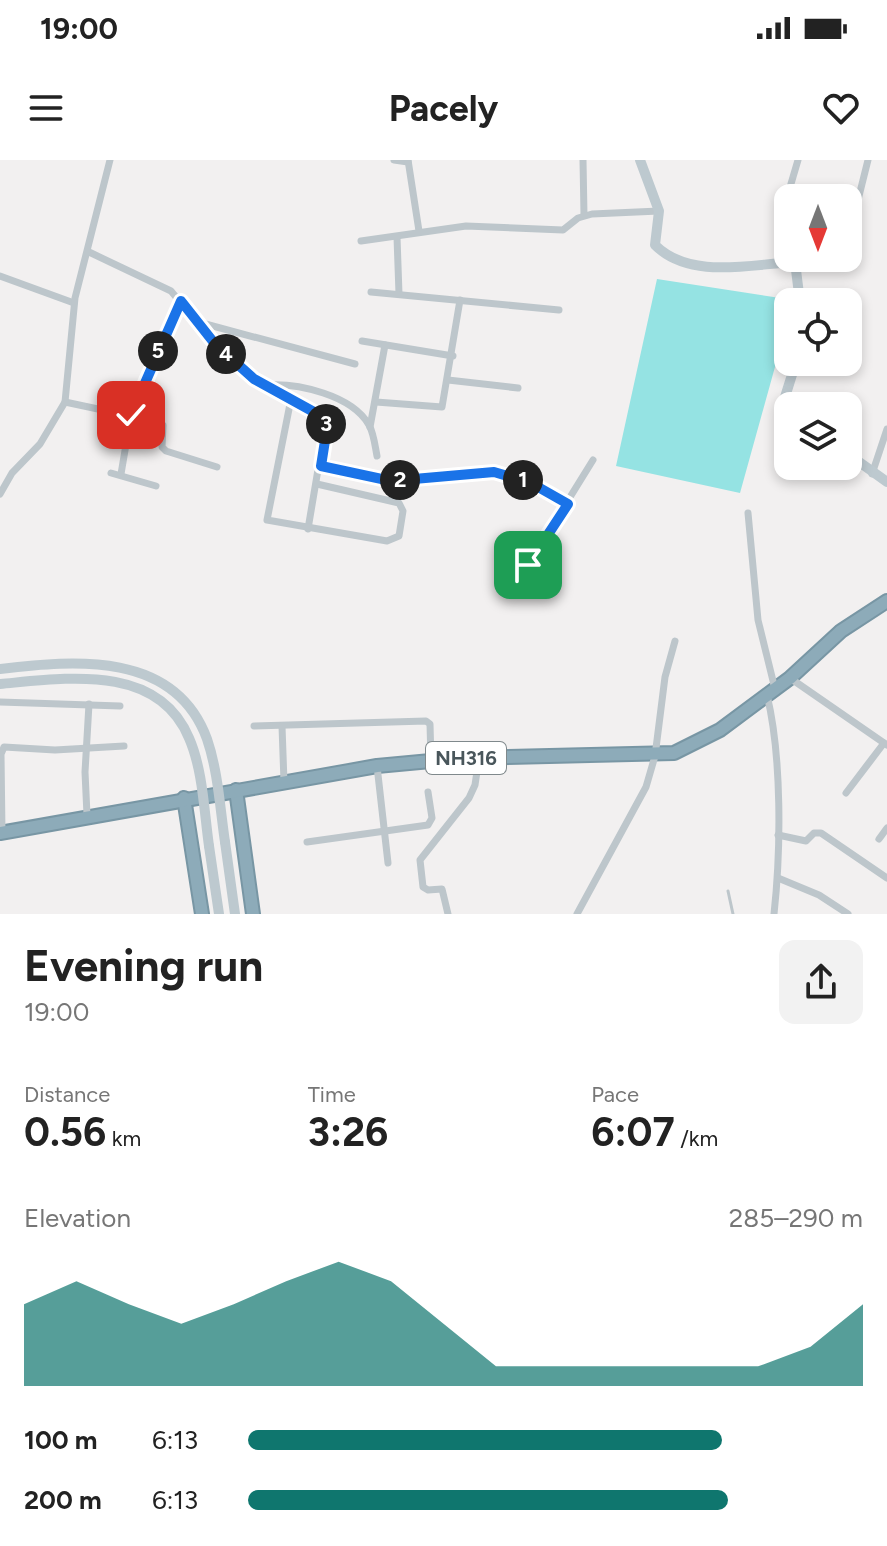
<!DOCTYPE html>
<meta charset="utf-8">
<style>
body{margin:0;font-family:Figtree,sans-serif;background:#f2f2f2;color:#222;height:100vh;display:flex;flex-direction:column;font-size:30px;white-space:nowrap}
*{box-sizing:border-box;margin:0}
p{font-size:26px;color:#767676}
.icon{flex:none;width:44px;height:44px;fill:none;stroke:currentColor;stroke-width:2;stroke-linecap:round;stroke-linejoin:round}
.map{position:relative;height:754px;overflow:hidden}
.panel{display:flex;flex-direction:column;background:#fff;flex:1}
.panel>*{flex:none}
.needle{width:52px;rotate:180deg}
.controls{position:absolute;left:774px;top:24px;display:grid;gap:16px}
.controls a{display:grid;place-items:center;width:88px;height:88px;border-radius:16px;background:#fff;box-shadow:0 4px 12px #0003;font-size:40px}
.pin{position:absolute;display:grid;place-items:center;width:68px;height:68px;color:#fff;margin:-34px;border-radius:16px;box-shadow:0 4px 12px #0006}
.km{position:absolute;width:40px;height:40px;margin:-20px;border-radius:50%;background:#222;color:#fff;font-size:22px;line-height:40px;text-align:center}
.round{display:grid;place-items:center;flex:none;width:84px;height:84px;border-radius:16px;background:#f2f2f2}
.headline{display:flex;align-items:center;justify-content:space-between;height:136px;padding:0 24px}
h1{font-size:44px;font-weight:700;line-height:60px}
.metrics{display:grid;grid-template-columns:repeat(3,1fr);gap:12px;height:136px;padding:8px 24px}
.metrics div{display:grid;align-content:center}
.metrics b{font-size:40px;font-weight:700}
.metrics small{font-size:22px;font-weight:400}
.metrics p{font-size:22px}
.chart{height:224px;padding:16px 24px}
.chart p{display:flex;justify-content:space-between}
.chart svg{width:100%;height:144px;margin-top:8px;fill:#0f766e;opacity:.7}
ul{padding:0 24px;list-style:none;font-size:26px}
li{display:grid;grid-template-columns:128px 96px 1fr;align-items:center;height:60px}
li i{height:20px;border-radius:10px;background:#0f766e}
.status{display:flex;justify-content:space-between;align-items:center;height:56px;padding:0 40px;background:#fff;direction:ltr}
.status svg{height:22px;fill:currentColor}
header{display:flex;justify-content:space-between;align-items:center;height:104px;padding:0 24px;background:#fff;font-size:36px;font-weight:700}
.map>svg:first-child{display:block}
.water{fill:#95e3e3}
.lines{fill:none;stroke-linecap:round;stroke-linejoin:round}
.highway-casing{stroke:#7896a4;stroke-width:16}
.lane{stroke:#bdc6cb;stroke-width:3}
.street{stroke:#bdc6cb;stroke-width:7}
.secondary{stroke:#bdc9cf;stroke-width:10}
.highway{stroke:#8dabb9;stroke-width:12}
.secondary-bridge{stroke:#bdc9cf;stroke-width:10}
.route-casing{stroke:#fff;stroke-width:16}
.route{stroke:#1a73e8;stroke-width:10}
.labels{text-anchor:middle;stroke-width:8;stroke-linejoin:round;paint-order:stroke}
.shield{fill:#fff;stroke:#80898c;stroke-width:2}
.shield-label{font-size:20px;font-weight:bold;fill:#49565b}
</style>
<div class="status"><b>19:00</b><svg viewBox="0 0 49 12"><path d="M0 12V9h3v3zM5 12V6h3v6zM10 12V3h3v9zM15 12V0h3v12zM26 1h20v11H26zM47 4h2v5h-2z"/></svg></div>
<header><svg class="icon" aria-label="menu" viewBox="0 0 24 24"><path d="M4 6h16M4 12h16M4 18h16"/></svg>Pacely<svg class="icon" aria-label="heart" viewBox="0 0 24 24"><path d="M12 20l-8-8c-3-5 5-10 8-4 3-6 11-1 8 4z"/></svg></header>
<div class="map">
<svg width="887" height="754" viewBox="0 0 887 754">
<rect width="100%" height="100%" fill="#f2f0f0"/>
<polygon class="water" points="657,119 793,140 788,142 788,160 740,333 616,306"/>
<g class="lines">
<g class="highway-casing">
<g id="highway">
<polyline points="236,630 253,754"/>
<polyline points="184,638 202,754"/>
<polyline points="0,673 377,606 463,598 674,593 720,570 790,518 841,471 887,441"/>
</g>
</g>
<polyline class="lane" points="728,731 733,754"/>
<g class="street">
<polyline points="394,0 408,2"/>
<polyline points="408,0 419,71"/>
<polyline points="583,0 584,55"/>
<polyline points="788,65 788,34 798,0"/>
<polyline points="397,77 399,134"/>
<polyline points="848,80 868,0"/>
<polyline points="361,81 466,66 563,70 578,58 592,54 659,51"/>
<polyline points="89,92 171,131 215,184 254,219 326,262 308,369"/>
<polyline points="0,116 74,143"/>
<polyline points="371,132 559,150"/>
<polyline points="198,162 355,204"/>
<polyline points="362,181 453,196"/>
<polyline points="448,220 518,228"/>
<path d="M267 225C298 223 352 235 369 265 374 274 375 286 377 296"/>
<polyline points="291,239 267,360 387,381 399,376 403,351 399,343 317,324"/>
<polyline points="65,242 159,262 163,265 162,287 166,291 217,307"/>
<polyline points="376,242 442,247 460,140"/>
<polyline points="370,267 385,185"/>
<polyline points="321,306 391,321 494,312 531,323 568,344"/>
<polyline points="111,313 156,326"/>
<polyline points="121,314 131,255 181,141"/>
<polyline points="872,314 887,269"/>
<polyline points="0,334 12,313 40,284 65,242 75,138 110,0"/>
<polyline points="748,353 758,460 775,529"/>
<polyline points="528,405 593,300"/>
<polyline points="790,518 887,585"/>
<path d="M767 535C782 597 781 690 774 754"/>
<polyline points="0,542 120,546"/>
<polyline points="254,566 426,561 430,564 431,601"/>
<polyline points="282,566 284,622"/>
<polyline points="377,606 388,703"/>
<polyline points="846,633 884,583"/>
<polyline points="87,655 85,612 89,544"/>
<polyline points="2,672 1,594 4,587 55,590 124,586"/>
<polyline points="778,675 806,681 814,673 821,673 887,718"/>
<polyline points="879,679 887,668"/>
<polyline points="307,682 428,665 432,658 428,632"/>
<polyline points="778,718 819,735 848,754"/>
<polyline points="448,754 442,729 428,730 423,727 420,700 469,638 475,625 479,598"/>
<polyline points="577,754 646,627 655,596 665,517 675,481"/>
</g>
<g class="secondary">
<path d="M640 0 659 51 655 85C690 120 751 104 795 102L800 142"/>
<polyline points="796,246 785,237 796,202"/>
<polyline points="848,294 887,322"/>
<polyline points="225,682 235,754"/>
<polyline points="209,686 219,754"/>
</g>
<use href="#highway" class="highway"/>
<g class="secondary-bridge">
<path d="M0 509C75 500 175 491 207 579 218 611 220 648 225 682"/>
<path d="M0 524C66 518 158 503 189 578 203 610 204 651 209 686"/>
</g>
</g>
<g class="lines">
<g class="route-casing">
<polyline id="route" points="131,255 181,141 215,184 254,219 323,257 327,268 321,306 391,321 494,312 531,323 568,344 528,405"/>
</g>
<use href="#route" class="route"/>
</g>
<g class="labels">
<rect class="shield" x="426" y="582" width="80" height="32" rx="6"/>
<g class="shield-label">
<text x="466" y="605">NH316</text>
</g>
</g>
</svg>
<div class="controls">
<a><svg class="needle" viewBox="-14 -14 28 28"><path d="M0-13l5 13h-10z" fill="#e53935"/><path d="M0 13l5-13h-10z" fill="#767676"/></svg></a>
<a><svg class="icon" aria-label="locate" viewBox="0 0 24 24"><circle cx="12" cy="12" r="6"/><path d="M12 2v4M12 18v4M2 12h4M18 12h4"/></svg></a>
<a><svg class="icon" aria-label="layers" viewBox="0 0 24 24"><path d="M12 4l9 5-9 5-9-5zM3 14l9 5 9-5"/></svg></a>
</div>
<div class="pin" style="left:528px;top:405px;background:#1e9e55"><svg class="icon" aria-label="arrive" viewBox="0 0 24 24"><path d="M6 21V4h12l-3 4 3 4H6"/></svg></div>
<div class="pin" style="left:131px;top:255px;background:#d93025"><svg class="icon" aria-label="check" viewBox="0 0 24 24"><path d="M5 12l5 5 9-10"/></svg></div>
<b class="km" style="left:523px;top:320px">1</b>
<b class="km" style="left:400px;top:320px">2</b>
<b class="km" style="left:326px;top:264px">3</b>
<b class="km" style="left:226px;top:194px">4</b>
<b class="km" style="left:158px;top:191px">5</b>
</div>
<section class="panel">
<div class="headline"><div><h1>Evening run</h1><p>19:00</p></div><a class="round"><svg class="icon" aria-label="share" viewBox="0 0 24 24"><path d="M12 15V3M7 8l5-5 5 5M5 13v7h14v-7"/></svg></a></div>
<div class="metrics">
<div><p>Distance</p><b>0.56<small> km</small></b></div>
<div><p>Time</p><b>3:26</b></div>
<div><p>Pace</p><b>6:07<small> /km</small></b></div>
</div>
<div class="chart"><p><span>Elevation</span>285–290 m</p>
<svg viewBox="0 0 160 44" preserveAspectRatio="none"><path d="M0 44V19L10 12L20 19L30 25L40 19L50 12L60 6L70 12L80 25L90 38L100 38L110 38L120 38L130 38L140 38L150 32L160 19V44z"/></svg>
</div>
<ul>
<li><b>100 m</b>6:13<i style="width:77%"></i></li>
<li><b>200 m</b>6:13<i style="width:78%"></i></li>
</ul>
</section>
